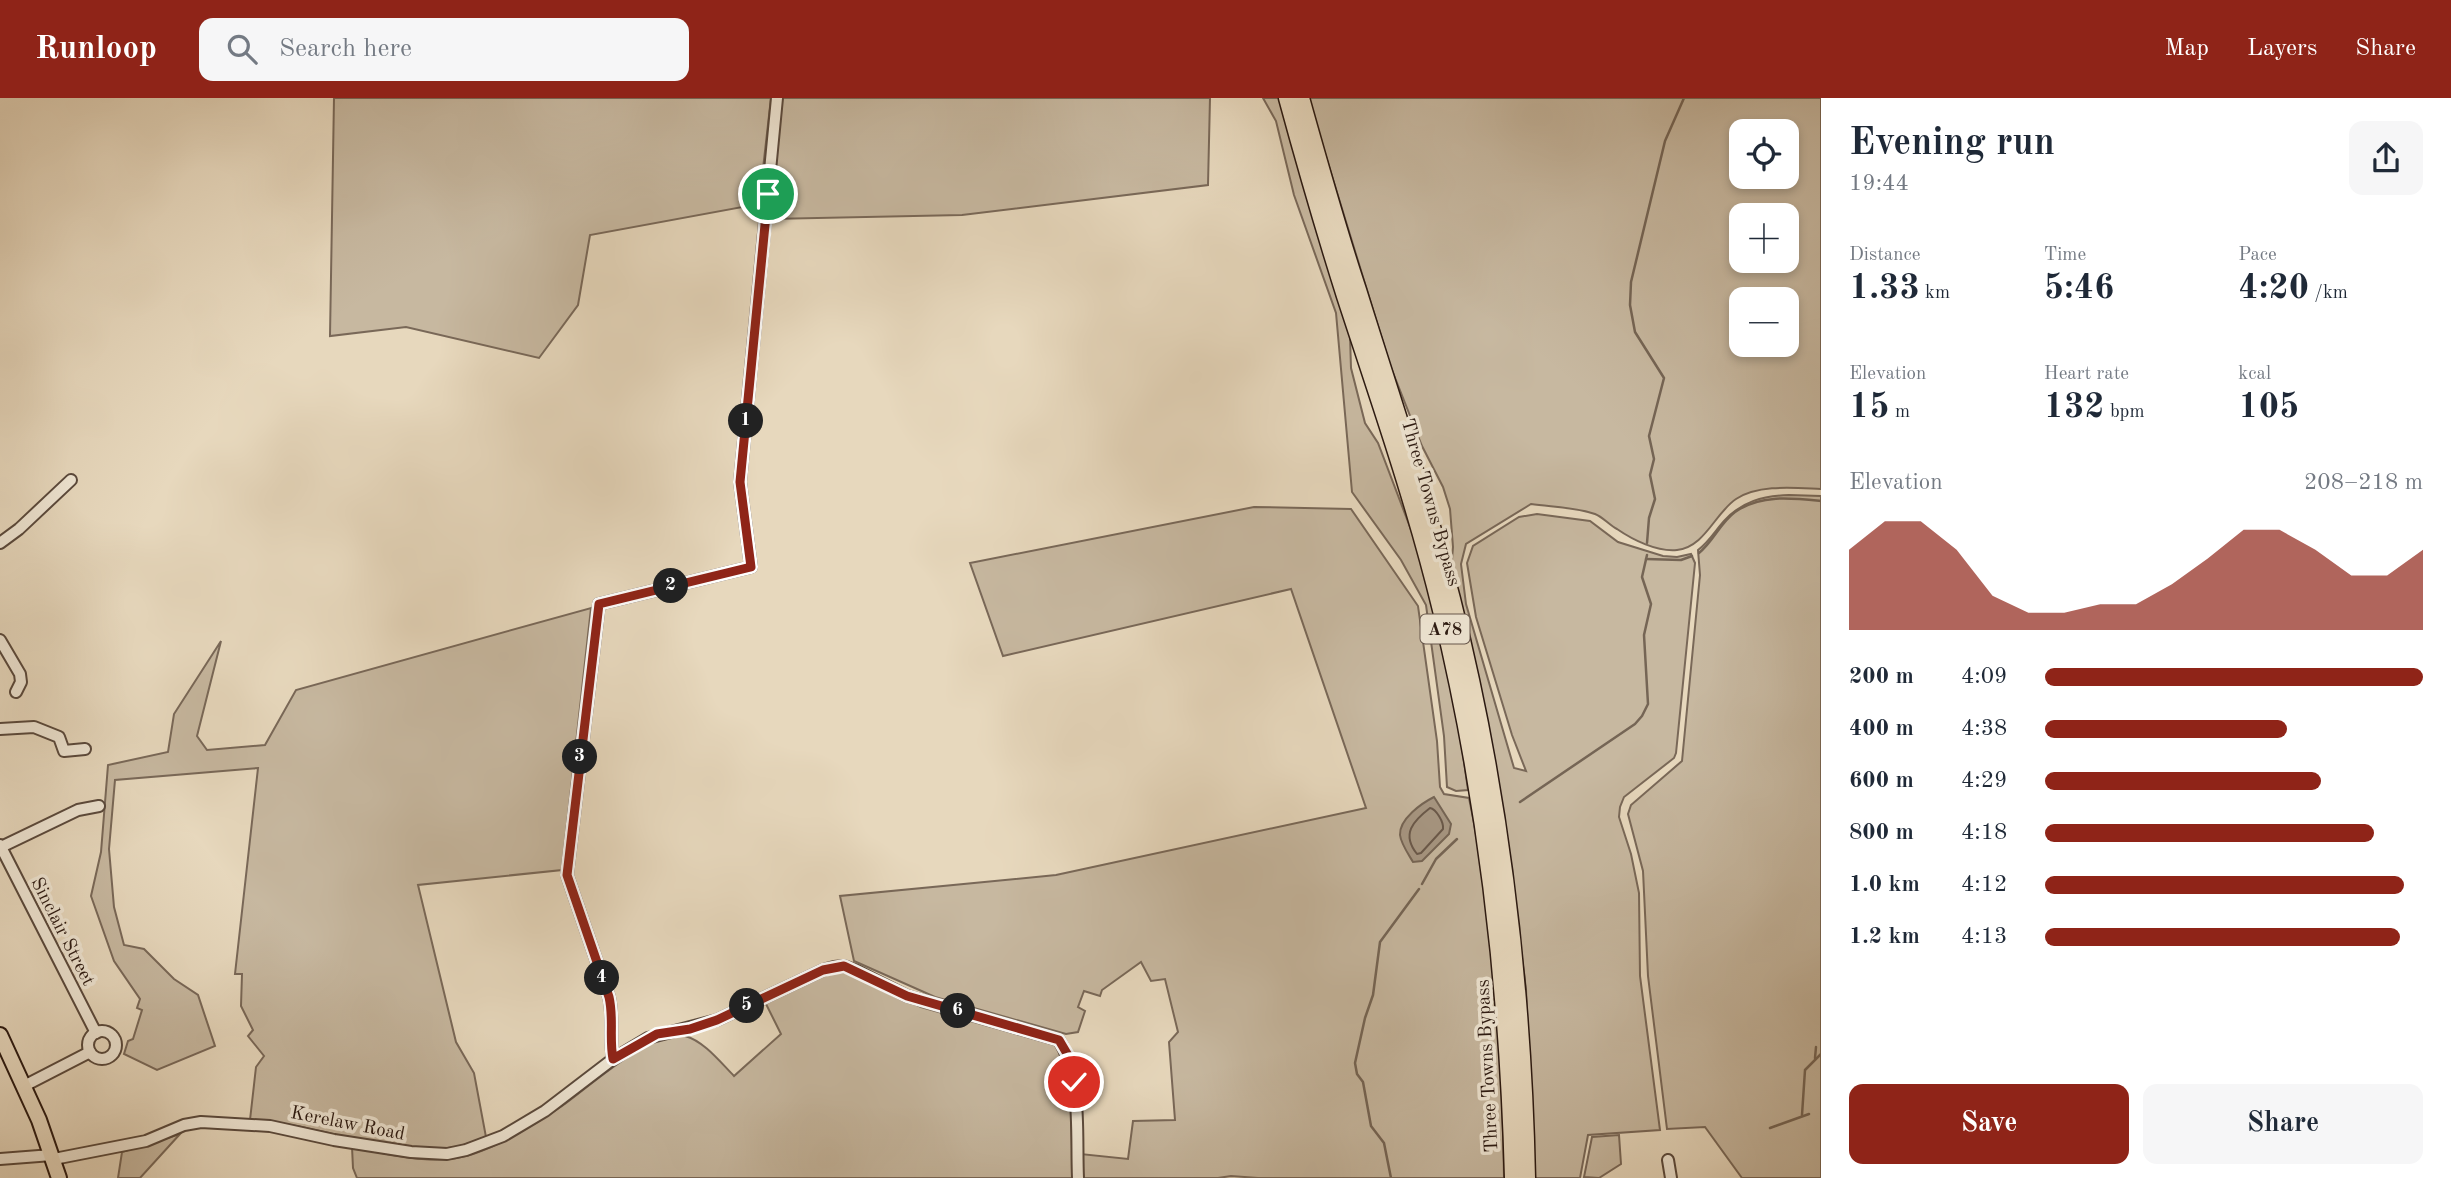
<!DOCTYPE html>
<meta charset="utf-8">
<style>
body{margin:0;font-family:"Old Standard TT",serif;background:#f6f6f7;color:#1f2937;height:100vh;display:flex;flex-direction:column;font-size:26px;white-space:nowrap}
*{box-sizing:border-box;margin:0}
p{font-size:23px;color:#747a83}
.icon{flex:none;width:38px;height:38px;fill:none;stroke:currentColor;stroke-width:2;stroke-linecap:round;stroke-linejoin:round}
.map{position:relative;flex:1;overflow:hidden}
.sheet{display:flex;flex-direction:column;background:#fff;width:630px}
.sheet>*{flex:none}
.buttons{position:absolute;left:1729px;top:21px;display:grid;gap:14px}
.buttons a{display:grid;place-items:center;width:70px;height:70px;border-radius:14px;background:#fff;box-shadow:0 4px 10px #0003;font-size:35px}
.pin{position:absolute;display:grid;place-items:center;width:60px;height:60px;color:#fff;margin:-30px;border:4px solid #fff;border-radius:50%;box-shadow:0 2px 7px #0007}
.km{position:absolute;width:35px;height:35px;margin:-18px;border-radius:50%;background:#222;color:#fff;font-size:19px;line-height:35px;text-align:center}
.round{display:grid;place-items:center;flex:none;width:74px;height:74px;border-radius:14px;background:#f6f6f7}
.summary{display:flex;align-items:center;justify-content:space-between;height:119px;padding:0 28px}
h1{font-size:38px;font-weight:600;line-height:52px}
.figures{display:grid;grid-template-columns:repeat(3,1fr);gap:10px;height:119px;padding:7px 28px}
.figures div{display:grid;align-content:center}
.figures b{font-size:35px;font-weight:600}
.figures small{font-size:19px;font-weight:400}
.figures p{font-size:19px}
.chart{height:196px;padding:14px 28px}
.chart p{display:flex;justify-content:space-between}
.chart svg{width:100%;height:126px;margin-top:7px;fill:#8f2418;opacity:.7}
.action{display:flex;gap:14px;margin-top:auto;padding:14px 28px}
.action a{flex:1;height:80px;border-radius:14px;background:#8f2418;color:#fff;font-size:28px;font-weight:600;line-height:80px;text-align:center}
.action a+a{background:#f6f6f7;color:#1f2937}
ul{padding:0 28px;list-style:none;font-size:23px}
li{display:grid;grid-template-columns:112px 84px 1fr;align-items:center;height:52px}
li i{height:18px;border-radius:9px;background:#8f2418}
header{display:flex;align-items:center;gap:42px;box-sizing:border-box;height:98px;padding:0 35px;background:#8f2418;color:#fff}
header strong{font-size:33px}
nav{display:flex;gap:38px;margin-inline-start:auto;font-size:24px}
.search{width:490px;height:63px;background:#f6f6f7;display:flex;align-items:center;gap:18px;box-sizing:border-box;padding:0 24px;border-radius:14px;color:#747a83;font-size:26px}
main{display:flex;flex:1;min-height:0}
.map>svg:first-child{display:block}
.green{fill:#c7b8a0;stroke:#796858;stroke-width:2;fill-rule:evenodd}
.water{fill:#a79783;stroke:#756555;stroke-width:2}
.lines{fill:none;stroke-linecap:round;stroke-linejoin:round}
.shore{stroke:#69584a;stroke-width:2}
.stream{stroke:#756555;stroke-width:2.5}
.minor-casing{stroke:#5a493c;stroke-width:14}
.major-casing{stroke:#2b1911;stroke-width:18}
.highway-casing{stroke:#2b1911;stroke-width:19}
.minor{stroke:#efe6d4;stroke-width:10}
.major{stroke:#e7d8bd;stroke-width:14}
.highway{stroke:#e7d8bd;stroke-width:16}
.route-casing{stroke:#fff;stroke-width:14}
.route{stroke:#8f2418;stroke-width:9}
.labels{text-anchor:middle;stroke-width:7;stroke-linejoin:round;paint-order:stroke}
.shield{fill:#efe6d4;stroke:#66564c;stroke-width:2}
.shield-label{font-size:18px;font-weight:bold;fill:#2b1911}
.street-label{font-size:19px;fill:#2b1911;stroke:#efe6d4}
</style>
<header>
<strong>Runloop</strong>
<div class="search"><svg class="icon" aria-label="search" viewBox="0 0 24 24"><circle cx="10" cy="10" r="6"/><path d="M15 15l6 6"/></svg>Search here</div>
<nav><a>Map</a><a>Layers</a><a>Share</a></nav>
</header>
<main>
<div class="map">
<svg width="1821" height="1080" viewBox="0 0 1821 1080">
<rect width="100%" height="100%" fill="#e7d8bd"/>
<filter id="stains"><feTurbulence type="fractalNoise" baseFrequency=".00286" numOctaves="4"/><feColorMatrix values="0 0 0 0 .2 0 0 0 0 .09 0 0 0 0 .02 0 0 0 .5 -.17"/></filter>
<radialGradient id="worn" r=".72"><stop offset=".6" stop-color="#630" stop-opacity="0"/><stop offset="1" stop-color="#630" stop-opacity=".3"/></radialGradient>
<g class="green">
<polygon points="334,0 771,0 759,106 590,137 578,207 539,260 406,229 330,238"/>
<polygon points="782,0 1210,0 1208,87 962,117 770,121"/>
<polygon points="1263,0 1279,0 1350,238 1351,270 1365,325 1378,345 1418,450 1457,614 1468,692 1456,693 1447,689 1444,638 1426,507 1401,462 1352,394 1336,215 1294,97 1276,23"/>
<path d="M1308 0H1821V391C1795 390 1759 386 1736 401 1715 415 1705 449 1677 452 1657 454 1633 442 1617 431 1609 427 1603 419 1595 416 1575 409 1551 409 1531 406L1466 446 1461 466 1466 506 1514 670 1526 673 1512 637 1476 519 1467 465 1473 448 1519 419 1537 416 1590 423 1618 444 1663 458 1677 459 1691 456 1695 465 1676 655 1674 660 1624 699 1620 709 1619 719 1631 756 1639 795 1640 878 1660 1032 1588 1037 1580 1080H1534L1526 891 1512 782 1451 474 1453 449 1450 411 1443 389 1422 348 1390 267ZM1741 33H1787V79H1741ZM1741 117H1787V163H1741ZM1741 201H1787V247H1741Z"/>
<path d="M1789 397 1821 398V1080H1742L1705 1029 1667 1031 1648 878 1643 773 1628 716 1631 707 1682 663 1700 477 1698 452C1709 444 1715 433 1724 423 1742 403 1763 398 1789 397Z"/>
<path d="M1254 409 1351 411 1418 508 1437 643 1440 689 1444 696 1469 700C1495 824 1502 953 1504 1080H1258L1231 1078 1218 1080H1083L1081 1056 1128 1061 1133 1023 1175 1022 1169 944 1178 934 1165 881 1151 883 1141 864 1102 892 1100 898 1084 893 1078 909 1085 913 1078 934 1066 936 935 899 854 863 840 798 1056 777 1366 710 1291 491 1003 558 970 465Z"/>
<path d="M591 510 562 772 418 787 456 944 474 975 486 1039C476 1042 465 1048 455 1049 394 1061 314 1024 250 1022L256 969 264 958 248 938 253 932 241 908 242 876H235L258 670 115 682 109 751 114 809 124 847 144 851 174 881 198 897 215 948 157 972 124 956 128 943 133 941 142 912 137 910 140 901 114 863 91 798 101 754 108 667 168 654 174 616 221 543 197 638 207 652 265 647 296 592Z"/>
<path d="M848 873 921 909 1055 947 1065 960 1070 982 1073 1080H357L353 1070 352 1049C390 1056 434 1069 473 1056 504 1046 535 1026 562 1008 589 989 652 931 685 938 704 943 721 965 734 978L781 936 764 902 823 875Z"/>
<polygon points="180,1036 140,1080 118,1080 122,1054"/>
<polygon points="1619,1037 1621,1066 1599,1080 1584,1079 1592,1039"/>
</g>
<path class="water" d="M1434 699 1451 726 1449 736 1422 763 1413 764C1409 757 1401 746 1400 737 1399 721 1422 705 1434 699Z"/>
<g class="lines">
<path class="shore" d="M1430 710C1436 711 1444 724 1443 731L1421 755 1417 756C1401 736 1413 723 1430 710Z"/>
<g class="stream">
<polyline points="1647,445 1649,420 1655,401 1650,377 1654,361 1649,338 1664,280 1635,234 1630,207 1631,184 1665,43 1684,0"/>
<path d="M1699 455C1713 444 1720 425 1735 414 1760 396 1793 400 1821 403"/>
<polyline points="1646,461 1681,462 1692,458"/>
<polyline points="1520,704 1635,626 1642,618 1648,606 1644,537 1651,506 1642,479 1647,457"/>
<polyline points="1422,786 1436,761 1457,741"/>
<polyline points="1815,960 1816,949"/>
<polyline points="1802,1017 1805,972 1821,956"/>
<polyline points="1770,1030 1809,1016"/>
<polyline points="1391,1080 1384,1045 1371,1028 1363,984 1357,976 1355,965 1365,920 1373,897 1380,844 1419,791"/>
</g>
<g class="minor-casing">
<g id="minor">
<polyline points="0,445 19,431 71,382"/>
<polyline points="0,542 20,576 21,584 16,594"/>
<polyline points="0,631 34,629 59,639 64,653 85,651"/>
<polyline points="0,747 96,935"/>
<polyline points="1,749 78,712 99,708"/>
<circle cx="102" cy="947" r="14"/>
<path d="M613 961C609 940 614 920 609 899L567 777 599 506 751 469 740 384 777 0"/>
<polyline points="24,988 90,954"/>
<polyline points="0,1061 52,1057"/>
<path d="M54 1061 146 1043 184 1027 201 1024 270 1028 334 1042 411 1054 447 1056 466 1052 503 1038 545 1013 613 961 648 940 717 922 823 872 834 869 844 868 855 872 907 898 1059 942C1082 980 1076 1036 1078 1080"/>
<polyline points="1668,1062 1671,1080"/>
</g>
</g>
<g class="major-casing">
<polyline id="major" points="0,937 39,1022 59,1080"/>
</g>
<g class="highway-casing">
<g id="highway">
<path d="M1287 0C1305 66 1324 132 1345 198 1379 302 1415 405 1441 512 1486 698 1508 888 1513 1080"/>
<path d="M1301 0C1319 64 1337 129 1358 192 1390 295 1425 397 1452 501 1500 690 1523 886 1527 1080"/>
</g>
</g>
<use href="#minor" class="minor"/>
<use href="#major" class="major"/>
<use href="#highway" class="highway"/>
</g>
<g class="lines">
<g class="route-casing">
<path id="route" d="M768 96 740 384 751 469 599 506 567 777 609 899C614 920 609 940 613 961L657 936 690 931 717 922 823 872 844 868 907 898 1059 942 1069 959 1074 984"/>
</g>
<use href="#route" class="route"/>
</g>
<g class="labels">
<rect class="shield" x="1420.5" y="516.5" width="49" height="29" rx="5"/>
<g class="shield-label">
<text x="1445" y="537">A78</text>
</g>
<g class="street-label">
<text transform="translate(1432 404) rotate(74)" y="7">Three Towns Bypass</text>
<text transform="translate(64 833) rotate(63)" y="7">Sinclair Street</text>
<text transform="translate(1486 968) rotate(-93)" y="7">Three Towns Bypass</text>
<text transform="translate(348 1024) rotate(11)" y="7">Kerelaw Road</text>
</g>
</g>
<rect width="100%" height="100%" filter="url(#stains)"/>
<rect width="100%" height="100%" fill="url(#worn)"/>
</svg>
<div class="buttons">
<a><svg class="icon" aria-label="locate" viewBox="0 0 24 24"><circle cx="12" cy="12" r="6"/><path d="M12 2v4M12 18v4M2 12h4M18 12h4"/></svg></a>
<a>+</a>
<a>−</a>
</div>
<div class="pin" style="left:768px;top:96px;background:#1e9e55"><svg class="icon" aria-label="arrive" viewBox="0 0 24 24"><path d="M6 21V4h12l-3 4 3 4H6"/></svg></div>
<div class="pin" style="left:1074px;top:984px;background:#d93025"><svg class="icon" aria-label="check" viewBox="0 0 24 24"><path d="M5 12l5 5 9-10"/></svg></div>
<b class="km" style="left:746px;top:323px">1</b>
<b class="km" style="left:671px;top:488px">2</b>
<b class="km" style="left:580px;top:659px">3</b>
<b class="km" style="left:602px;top:880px">4</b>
<b class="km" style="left:747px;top:908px">5</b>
<b class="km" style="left:958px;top:913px">6</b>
</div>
<section class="sheet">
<div class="summary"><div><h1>Evening run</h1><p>19:44</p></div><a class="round"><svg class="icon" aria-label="share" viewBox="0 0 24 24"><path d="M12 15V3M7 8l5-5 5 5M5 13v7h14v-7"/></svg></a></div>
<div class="figures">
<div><p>Distance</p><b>1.33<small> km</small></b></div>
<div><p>Time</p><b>5:46</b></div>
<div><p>Pace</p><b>4:20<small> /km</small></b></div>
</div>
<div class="figures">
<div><p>Elevation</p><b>15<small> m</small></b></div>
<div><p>Heart rate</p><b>132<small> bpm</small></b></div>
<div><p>kcal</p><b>105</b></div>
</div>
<div class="chart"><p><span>Elevation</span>208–218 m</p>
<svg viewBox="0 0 160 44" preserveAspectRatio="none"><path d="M0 44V16L10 6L20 6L30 16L40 32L50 38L60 38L70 35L80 35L90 28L100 19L110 9L120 9L130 16L140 25L150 25L160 16V44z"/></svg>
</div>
<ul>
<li><b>200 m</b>4:09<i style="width:100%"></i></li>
<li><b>400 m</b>4:38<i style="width:64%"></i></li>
<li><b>600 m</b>4:29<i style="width:73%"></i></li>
<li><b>800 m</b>4:18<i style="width:87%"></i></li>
<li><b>1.0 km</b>4:12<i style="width:95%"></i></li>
<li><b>1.2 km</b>4:13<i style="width:94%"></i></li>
</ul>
<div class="action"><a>Save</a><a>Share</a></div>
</section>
</main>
